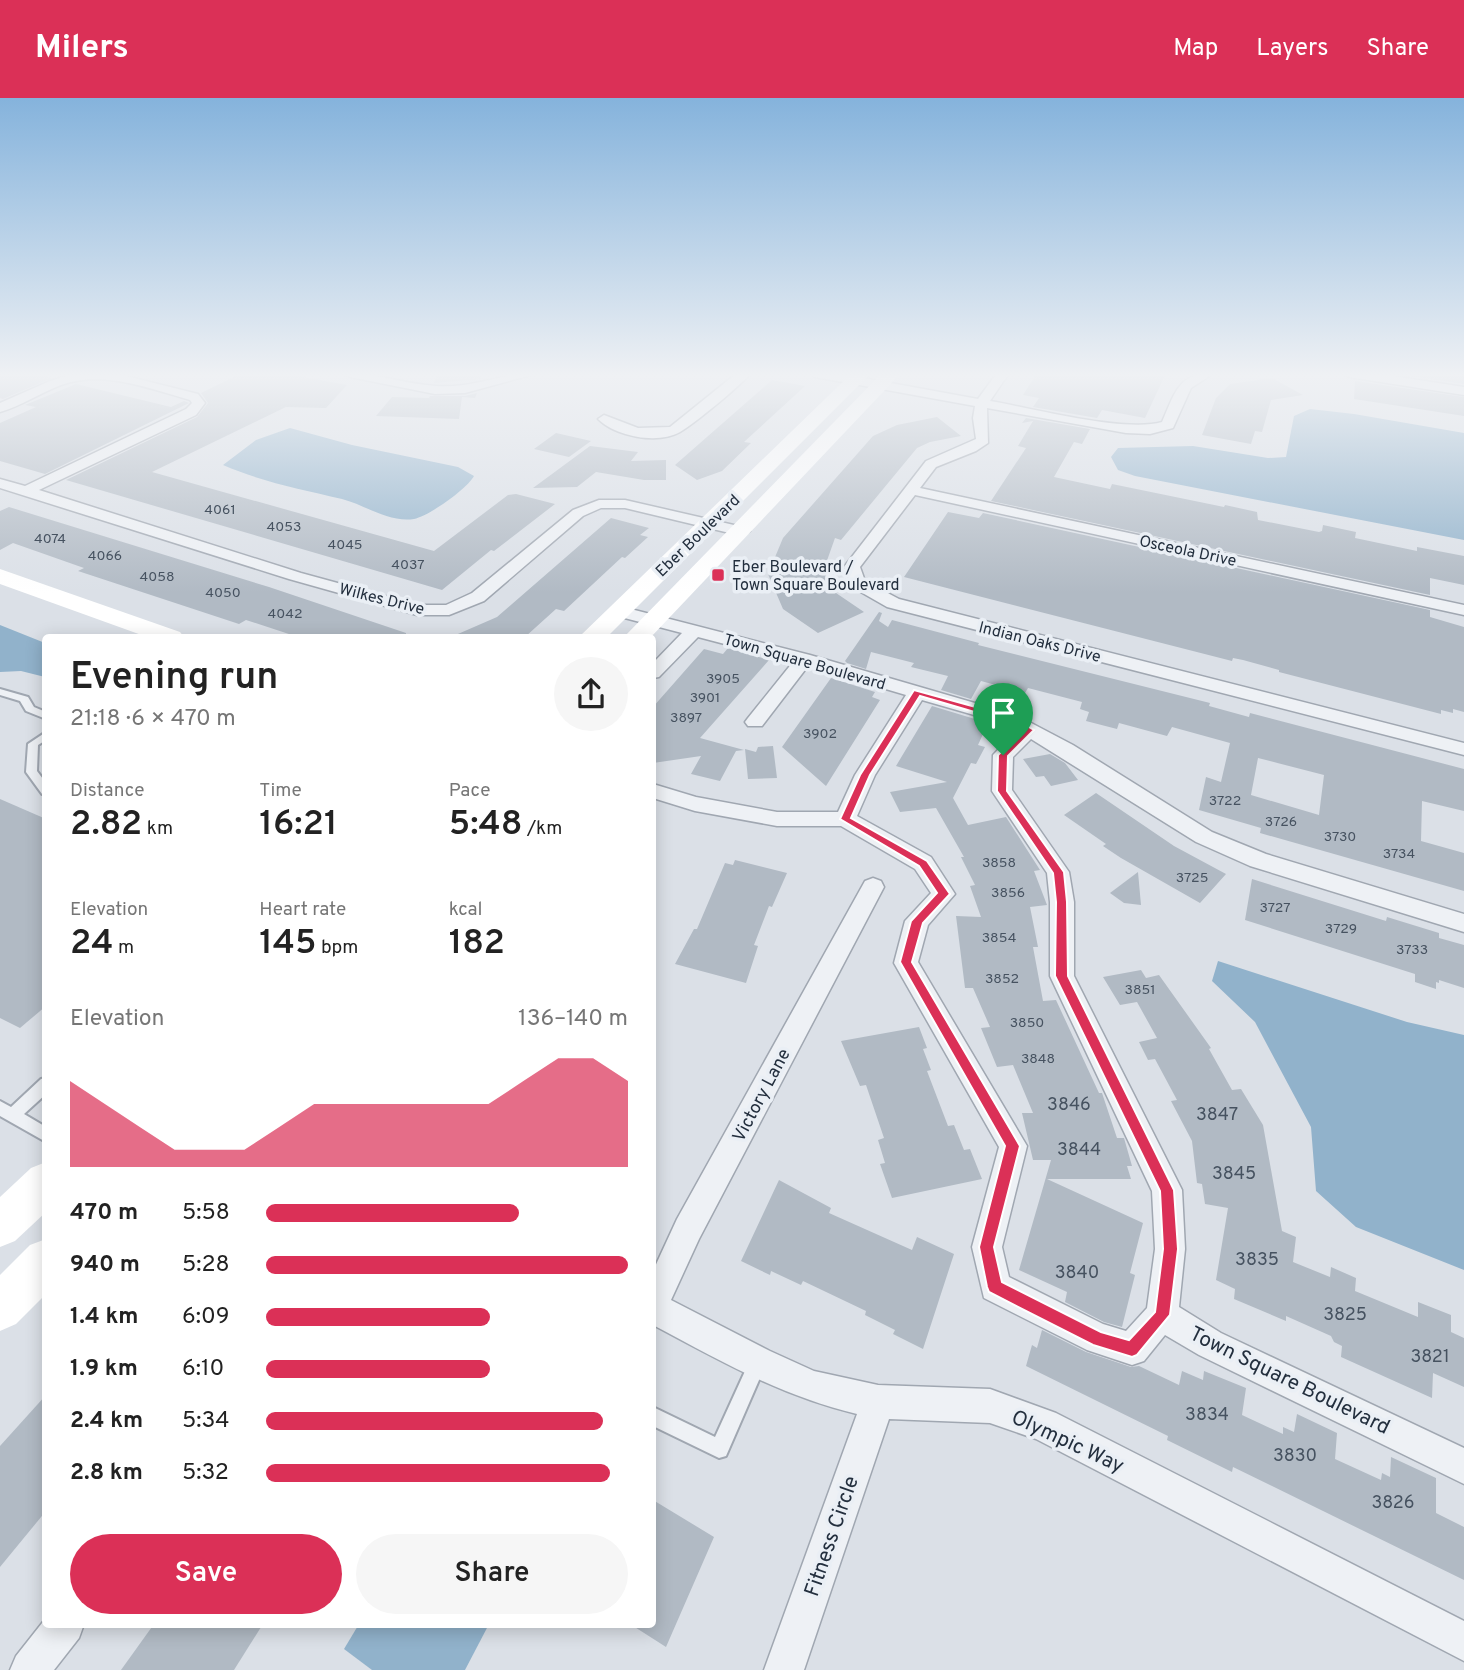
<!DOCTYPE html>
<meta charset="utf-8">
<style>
body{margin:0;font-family:Overpass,sans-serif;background:#f6f6f6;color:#222;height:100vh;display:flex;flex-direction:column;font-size:26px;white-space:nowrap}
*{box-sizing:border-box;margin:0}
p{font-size:23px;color:#767676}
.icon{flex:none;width:38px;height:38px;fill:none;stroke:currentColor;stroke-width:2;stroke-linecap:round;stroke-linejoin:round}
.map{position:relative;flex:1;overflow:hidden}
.sheet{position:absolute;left:42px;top:536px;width:614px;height:994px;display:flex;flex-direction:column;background:#fff;border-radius:7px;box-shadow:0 4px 18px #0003}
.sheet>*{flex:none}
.pin{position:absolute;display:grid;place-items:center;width:60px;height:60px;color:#fff;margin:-72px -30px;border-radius:50% 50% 50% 0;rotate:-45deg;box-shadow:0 0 7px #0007}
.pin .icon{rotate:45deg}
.round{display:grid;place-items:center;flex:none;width:74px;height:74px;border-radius:37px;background:#f6f6f6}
.overview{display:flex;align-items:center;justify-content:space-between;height:119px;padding:0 28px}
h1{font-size:38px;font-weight:600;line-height:52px}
.figures{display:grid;grid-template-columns:repeat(3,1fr);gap:10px;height:119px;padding:7px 28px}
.figures div{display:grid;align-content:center}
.figures b{font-size:35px;font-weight:600}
.figures small{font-size:19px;font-weight:400}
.figures p{font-size:19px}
.chart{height:196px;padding:14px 28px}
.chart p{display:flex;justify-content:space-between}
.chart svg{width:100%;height:126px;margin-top:7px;fill:#db3057;opacity:.7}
.primary-button{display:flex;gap:14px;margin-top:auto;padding:14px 28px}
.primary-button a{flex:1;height:80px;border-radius:42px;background:#db3057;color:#fff;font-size:28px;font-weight:600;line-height:80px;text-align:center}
.primary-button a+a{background:#f6f6f6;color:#222}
ul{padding:0 28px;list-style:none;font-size:23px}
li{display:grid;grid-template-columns:112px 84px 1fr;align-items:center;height:52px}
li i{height:18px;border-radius:9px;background:#db3057}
header{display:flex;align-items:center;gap:42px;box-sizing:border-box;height:98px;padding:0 35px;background:#db3057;color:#fff}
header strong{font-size:33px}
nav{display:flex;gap:38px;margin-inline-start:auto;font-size:24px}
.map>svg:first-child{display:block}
.water{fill:#91b2cb}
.building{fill:#b1bac4;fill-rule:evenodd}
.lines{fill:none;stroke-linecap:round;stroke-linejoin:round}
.lane-casing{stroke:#a0a7b1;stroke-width:4}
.street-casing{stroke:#a0a7b1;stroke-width:3}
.lane{fill:#eef1f5;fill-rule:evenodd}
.street{fill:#eef1f5;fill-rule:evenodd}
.secondary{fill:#fff;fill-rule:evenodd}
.route{fill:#db3057;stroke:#fff;stroke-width:2;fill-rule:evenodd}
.poi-dot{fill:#db3057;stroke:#eaeff5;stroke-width:2.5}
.labels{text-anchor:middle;stroke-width:7;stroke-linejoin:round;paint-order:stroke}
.number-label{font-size:14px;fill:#465260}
.far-street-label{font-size:16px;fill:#232f3e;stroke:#eaeff5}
.far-poi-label{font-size:16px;fill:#232f3e;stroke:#eaeff5;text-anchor:start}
.street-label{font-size:18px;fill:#232f3e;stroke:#eaeff5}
.near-number-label{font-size:18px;fill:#465260}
.near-street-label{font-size:21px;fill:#232f3e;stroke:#eaeff5}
</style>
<header>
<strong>Milers</strong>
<nav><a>Map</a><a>Layers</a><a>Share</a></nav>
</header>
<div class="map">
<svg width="1464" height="1572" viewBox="0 0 1464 1572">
<rect width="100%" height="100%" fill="#dbe0e7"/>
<g class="water">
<polygon points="1310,311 1354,316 1464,335 1464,442 1135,378 1118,372 1111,359 1118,350 1193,348 1268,360 1286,359 1294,318"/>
<path d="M290 330 352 347 458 369 474 378C467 391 429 418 414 421 390 425 365 407 342 401 301 391 262 384 223 367L256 342Z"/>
<polygon points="0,527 45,545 45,579 21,573 0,574"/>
<polygon points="1218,863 1407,924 1464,937 1464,1172 1356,1129 1316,1093 1311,1029 1255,924 1212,883"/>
<polygon points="359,1526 486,1526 488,1528 465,1572 372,1572 344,1551"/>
</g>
<g class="building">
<polygon points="0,275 33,275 52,280 3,301 0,300"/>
<polygon points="242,275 281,275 347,287 326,310 286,309 152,374 434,453 508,397 516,396 555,406 494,453 491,452 442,492 66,382 197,319 208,305 201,295"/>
<polygon points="437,275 481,275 480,281 434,285"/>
<polygon points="1037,275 1166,275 1145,320 1102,312 1097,320 1033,309 1039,300 1023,297"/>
<polygon points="1391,275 1464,275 1464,286"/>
<polygon points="1272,280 1303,297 1271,302 1262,334 1255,333 1251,346 1202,337 1216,300 1230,286"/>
<polygon points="772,282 805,288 744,344 751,345 722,373 697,382 675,367"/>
<polygon points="1355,283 1464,299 1464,318 1354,301"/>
<polygon points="76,286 171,309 184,303 189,305 45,376 0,363 0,325 36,309 25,307"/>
<polygon points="477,295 475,300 462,299 459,321 376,318 392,299 429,300 430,298 465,298"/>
<polygon points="937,319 961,338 930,344 917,350 841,442 835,440 824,471 836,495 864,514 818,535 783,511 768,476 783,440 873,338 897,327"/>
<polygon points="1026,320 1090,331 1082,346 1074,344 1054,379 1110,391 1112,386 1224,409 1225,407 1257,414 1258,422 1319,434 1322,433 1323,427 1356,434 1355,440 1417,453 1417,449 1464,458 1464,487 1430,480 1430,497 991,403 1026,350 1018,348 1033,323 1022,325"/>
<polygon points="556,335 591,343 569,359 534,351"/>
<polygon points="590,348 638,354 631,363 666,362 666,382 644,382 596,374 577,389 533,390"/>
<polygon points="9,409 269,489 406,535 406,539 298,539 246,522 239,526 78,473 84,470 13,445 0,452 0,413"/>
<polygon points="948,414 979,420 983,415 1430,512 1430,519 1464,529 1464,614 1453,611 1453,615 1441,612 1441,616 1279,574 1279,572 1243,562 1233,560 1232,563 904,479"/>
<polygon points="611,420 649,430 640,437 648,439 625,460 622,459 564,513 556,511 525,539 451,539 497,519"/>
<path d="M879 514 882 515 879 523 888 529 892 522 979 545 978 547 1210 605 1209 608 1249 619 1250 615 1464 671V713L1422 703 1421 743 1464 755V793L1260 735 1261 730 1199 712 1206 679 1221 684 1230 645 1172 629 1167 638 1119 625 1117 631 1086 623 1089 614 1080 611 1082 604 1028 590 1025 595 981 583 971 601 941 592 948 578 911 569 914 565 871 554 866 571 847 565 845 563ZM1258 660 1324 677 1319 717 1251 697Z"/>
<polygon points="728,550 769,562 700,640 744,652 736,653 720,683 691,676 701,658 653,665 653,609 704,551 723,556"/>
<polygon points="831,580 875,594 872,599 880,602 826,688 782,649"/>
<polygon points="932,608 988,625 978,647 985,649 976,666 971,665 953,700 968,727 1006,719 1040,772 1034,773 1047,807 1030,809 1038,849 1033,849 1043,903 1056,902 1099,995 1102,995 1117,1040 1124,1040 1132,1068 1127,1068 1131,1081 1047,1081 1143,1125 1130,1175 1135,1177 1122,1229 1104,1224 1065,1204 1067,1194 1019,1172 1051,1062 1033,1062 1022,1015 1033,1015 1013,967 997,969 981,930 990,929 973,890 965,890 956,818 981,819 970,788 975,787 961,759 964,759 936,710 900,714 890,694 947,684 896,668"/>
<polygon points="773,648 777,680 748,681 745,651 756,654 758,649"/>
<polygon points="1050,656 1065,665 1078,682 1051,688 1044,678 1036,679 1023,661"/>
<polygon points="1096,695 1174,748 1226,776 1200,805 1121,760 1103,748 1106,746 1064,717"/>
<polygon points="0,701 46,721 46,908 20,930 0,920"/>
<polygon points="735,762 787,775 772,809 769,808 754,847 758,848 746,885 675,866 694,831 697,831 725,765 733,767"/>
<polygon points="1138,774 1141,807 1124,805 1110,795"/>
<polygon points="1252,781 1386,823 1387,819 1439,835 1439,840 1464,847 1464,890 1439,882 1439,885 1436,884 1436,891 1415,884 1415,876 1245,822"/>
<polygon points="1141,872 1146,880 1159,877 1211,950 1209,951 1232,992 1241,991 1263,1027 1282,1133 1296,1139 1293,1164 1330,1179 1331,1169 1356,1180 1355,1193 1418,1219 1418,1204 1451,1217 1451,1234 1464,1240 1464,1289 1433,1275 1432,1300 1341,1259 1342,1248 1334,1244 1331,1238 1286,1218 1286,1223 1234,1201 1235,1191 1216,1182 1228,1110 1205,1106 1202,1086 1197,1085 1192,1043 1171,1003 1177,1002 1155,961 1148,962 1139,944 1157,940 1137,904 1120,907 1103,879"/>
<polygon points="919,929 927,950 923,951 931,972 927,973 948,1028 954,1027 964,1052 970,1051 982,1081 892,1100 880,1066 885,1065 878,1042 884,1040 866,987 860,988 841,943"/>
<polygon points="779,1082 831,1110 829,1115 912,1152 917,1139 954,1156 923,1251 893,1236 895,1232 865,1217 866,1213 803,1183 801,1187 771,1173 770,1177 741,1163"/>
<polygon points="1042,1232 1086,1254 1131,1269 1139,1268 1179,1287 1182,1273 1203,1282 1204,1273 1246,1290 1242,1317 1283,1336 1283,1329 1294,1334 1297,1316 1337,1335 1335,1361 1381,1382 1382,1375 1390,1379 1391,1359 1436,1380 1436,1415 1464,1429 1464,1482 1233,1369 1232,1374 1167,1342 1168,1338 1026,1268 1032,1247 1037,1250"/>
<polygon points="46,1297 46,1413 0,1469 0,1348"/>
<polygon points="653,1402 714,1439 666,1549 630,1526 653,1526"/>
<polygon points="154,1526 263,1526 234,1572 121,1572"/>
</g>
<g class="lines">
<g class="lane-casing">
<g id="lane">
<polygon points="0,591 28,599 34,609 46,614 46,621 26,613 20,603 0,597"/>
<polygon points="46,634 46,642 38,647 37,673 46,685 46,697 42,696 26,674 28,646"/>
<polygon points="46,980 46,996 24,1016 46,1029 46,1044 0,1018 0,1003 11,1009 41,981"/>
<polygon points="757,1257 763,1260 766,1266 726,1358 719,1360 653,1328 653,1309 715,1339 751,1260"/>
</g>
</g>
<g class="street-casing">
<g id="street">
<path d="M76 275H114L198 296 205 305 196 317 39 392 301 475 418 507H446L472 495 573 412 599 402H625L747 430 750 433 742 438 625 410H601L583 418 484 503 449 517H417L289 481 0 390V381L25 388 186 311 192 305 190 302C147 290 104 272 61 287 40 295 21 308 0 314V305L50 283Z"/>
<path d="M344 275C376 275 404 286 436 288 471 291 503 275 538 275L465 295 435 296 350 279Z"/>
<path d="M737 275H751C739 289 695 325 680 334 657 347 615 338 598 321L604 317 638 330 670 329Z"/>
<path d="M809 275H836L978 301 997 275H1009L990 303C1032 310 1125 335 1162 324 1175 295 1178 275 1214 275L1191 290 1173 330 1150 336 1126 335 987 310 988 345 976 353 936 369 920 390 1464 507V517L915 397 860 469 865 483 899 501 1464 645V657L887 509 852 489 844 469 926 363 976 341 973 320 975 308 815 279Z"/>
<polygon points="1343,275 1373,275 1464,289 1464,297 1349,279"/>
<path d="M619 508 810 557 1016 617 1073 647 1212 734 1266 756 1464 816V834L1250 768 1196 744 1031 641 1013 659 1012 692 1069 774 1074 804V878L1182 1092 1185 1151 1179 1209 1221 1235 1464 1350V1386L1199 1257 1165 1237 1144 1263 1132 1267 1087 1252 984 1200 972 1149 999 1049 894 865 905 823 931 795 915 771 841 728H777L695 713 653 700V686L696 699 777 714H838L855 677 906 597 808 568 762 628H748L745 624 748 620 793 564 698 539 659 579 653 580V565L682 535 613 517 611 513ZM922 602 1002 625 1016 633 993 657 992 693 1047 775 1050 804V878L1152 1093 1155 1151 1147 1210 1126 1233 1103 1226 1009 1179 1002 1149 1027 1048 918 864 928 827 955 796 931 759 857 718 875 677Z"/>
<path d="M873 780 881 783 884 789 699 1141 671 1202 770 1253 814 1273 878 1287 990 1291 1056 1315 1464 1523V1563L1036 1341 990 1325 889 1321 804 1572H764L857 1316C781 1298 721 1263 653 1227V1173L677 1121 865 783Z"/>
<polygon points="46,1520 46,1526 84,1526 79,1540 54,1572 10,1572 16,1558"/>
</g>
</g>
<use href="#lane" class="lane"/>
<use href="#street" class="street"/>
<g class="secondary">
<polygon points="852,275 871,275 607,539 579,539"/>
<polygon points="882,275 901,275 651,539 624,539"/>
<polygon points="0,471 180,534 184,539 147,539 0,486"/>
<polygon points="46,1064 46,1114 15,1143 0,1149 0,1099 31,1070"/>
<polygon points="46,1141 46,1196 16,1226 0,1233 0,1177 30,1147"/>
</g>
</g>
<linearGradient id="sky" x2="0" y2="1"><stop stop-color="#85b3dc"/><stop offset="0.56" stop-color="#eff1f4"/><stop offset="1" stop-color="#eff1f4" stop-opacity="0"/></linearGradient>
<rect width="1464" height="495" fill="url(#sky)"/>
<path class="route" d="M914 592 1012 619 1034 632 1008 658 1007 693 1064 774 1067 804 1068 878 1174 1092 1178 1151 1170 1217 1137 1257 1132 1259 1093 1247 989 1194 987 1189 979 1149 1005 1048 900 864 911 823 937 795 919 768 840 721 860 677ZM920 598 1005 623 1023 633 998 657 997 693 1053 775 1056 804 1055 878 1160 1093 1163 1151 1155 1214 1129 1242 1101 1234 1002 1184 994 1149 1020 1048 912 864 923 825 950 796 927 763 851 720 870 677Z"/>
<rect class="poi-dot" x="711" y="470" width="14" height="14" rx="3.5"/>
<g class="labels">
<g class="number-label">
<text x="220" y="416">4061</text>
<text x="284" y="433">4053</text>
<text x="50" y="445">4074</text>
<text x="345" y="451">4045</text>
<text x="105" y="462">4066</text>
<text x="408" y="471">4037</text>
<text x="157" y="483">4058</text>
<text x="223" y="499">4050</text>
<text x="285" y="520">4042</text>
<text x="723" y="585">3905</text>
<text x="705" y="604">3901</text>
<text x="686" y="624">3897</text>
<text x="820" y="640">3902</text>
<text x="1225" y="707">3722</text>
<text x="1281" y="728">3726</text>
<text x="1340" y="743">3730</text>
<text x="1399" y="760">3734</text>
<text x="999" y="769">3858</text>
<text x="1192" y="784">3725</text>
<text x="1008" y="799">3856</text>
<text x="1275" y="814">3727</text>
<text x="1341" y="835">3729</text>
<text x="999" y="844">3854</text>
<text x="1412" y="856">3733</text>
<text x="1002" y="885">3852</text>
<text x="1140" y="896">3851</text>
<text x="1027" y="929">3850</text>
<text x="1038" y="965">3848</text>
</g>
<g class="far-street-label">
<text transform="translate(697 437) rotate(-44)" y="6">Eber Boulevard</text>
<text transform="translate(1188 452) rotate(12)" y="6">Osceola Drive</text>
<text transform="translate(382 500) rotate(14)" y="6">Wilkes Drive</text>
<text transform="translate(1040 543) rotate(14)" y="6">Indian Oaks Drive</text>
<text transform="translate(805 563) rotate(16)" y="6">Town Square Boulevard</text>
</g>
<g class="far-poi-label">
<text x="732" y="474">Eber Boulevard /<tspan x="732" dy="18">Town Square Boulevard</tspan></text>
</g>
<g class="street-label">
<text transform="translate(761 997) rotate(-62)" y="6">Victory Lane</text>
</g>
<g class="near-number-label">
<text x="1069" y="1012">3846</text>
<text x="1217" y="1022">3847</text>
<text x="1079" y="1057">3844</text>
<text x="1234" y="1081">3845</text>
<text x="1257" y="1167">3835</text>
<text x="1077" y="1180">3840</text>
<text x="1345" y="1222">3825</text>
<text x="1430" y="1264">3821</text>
<text x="1207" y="1322">3834</text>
<text x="1295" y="1363">3830</text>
<text x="1393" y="1410">3826</text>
</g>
<g class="near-street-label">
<text transform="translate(1290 1282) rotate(26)" y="7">Town Square Boulevard</text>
<text transform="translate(1068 1343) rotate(25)" y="7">Olympic Way</text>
<text transform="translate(831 1438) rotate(-71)" y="7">Fitness Circle</text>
</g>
</g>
</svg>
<div class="pin" style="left:1003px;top:657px;background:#1e9e55"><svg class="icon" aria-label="arrive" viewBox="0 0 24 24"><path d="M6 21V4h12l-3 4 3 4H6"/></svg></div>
<section class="sheet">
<div class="overview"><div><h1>Evening run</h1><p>21:18 · 6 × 470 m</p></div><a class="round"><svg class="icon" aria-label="share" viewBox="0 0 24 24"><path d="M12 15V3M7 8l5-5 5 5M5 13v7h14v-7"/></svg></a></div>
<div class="figures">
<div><p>Distance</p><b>2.82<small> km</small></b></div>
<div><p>Time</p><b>16:21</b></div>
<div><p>Pace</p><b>5:48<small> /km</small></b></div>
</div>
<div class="figures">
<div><p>Elevation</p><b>24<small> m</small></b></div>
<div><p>Heart rate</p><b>145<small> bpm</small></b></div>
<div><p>kcal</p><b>182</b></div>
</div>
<div class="chart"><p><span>Elevation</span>136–140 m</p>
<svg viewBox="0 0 160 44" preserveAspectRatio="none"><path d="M0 44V14L10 22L20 30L30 38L40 38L50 38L60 30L70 22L80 22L90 22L100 22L110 22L120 22L130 14L140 6L150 6L160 14V44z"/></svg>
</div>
<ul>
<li><b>470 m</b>5:58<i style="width:70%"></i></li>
<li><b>940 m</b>5:28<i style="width:100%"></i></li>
<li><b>1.4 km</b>6:09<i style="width:62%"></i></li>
<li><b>1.9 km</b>6:10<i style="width:62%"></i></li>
<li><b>2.4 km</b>5:34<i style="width:93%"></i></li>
<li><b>2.8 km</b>5:32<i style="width:95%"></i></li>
</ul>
<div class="primary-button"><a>Save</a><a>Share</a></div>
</section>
</div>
